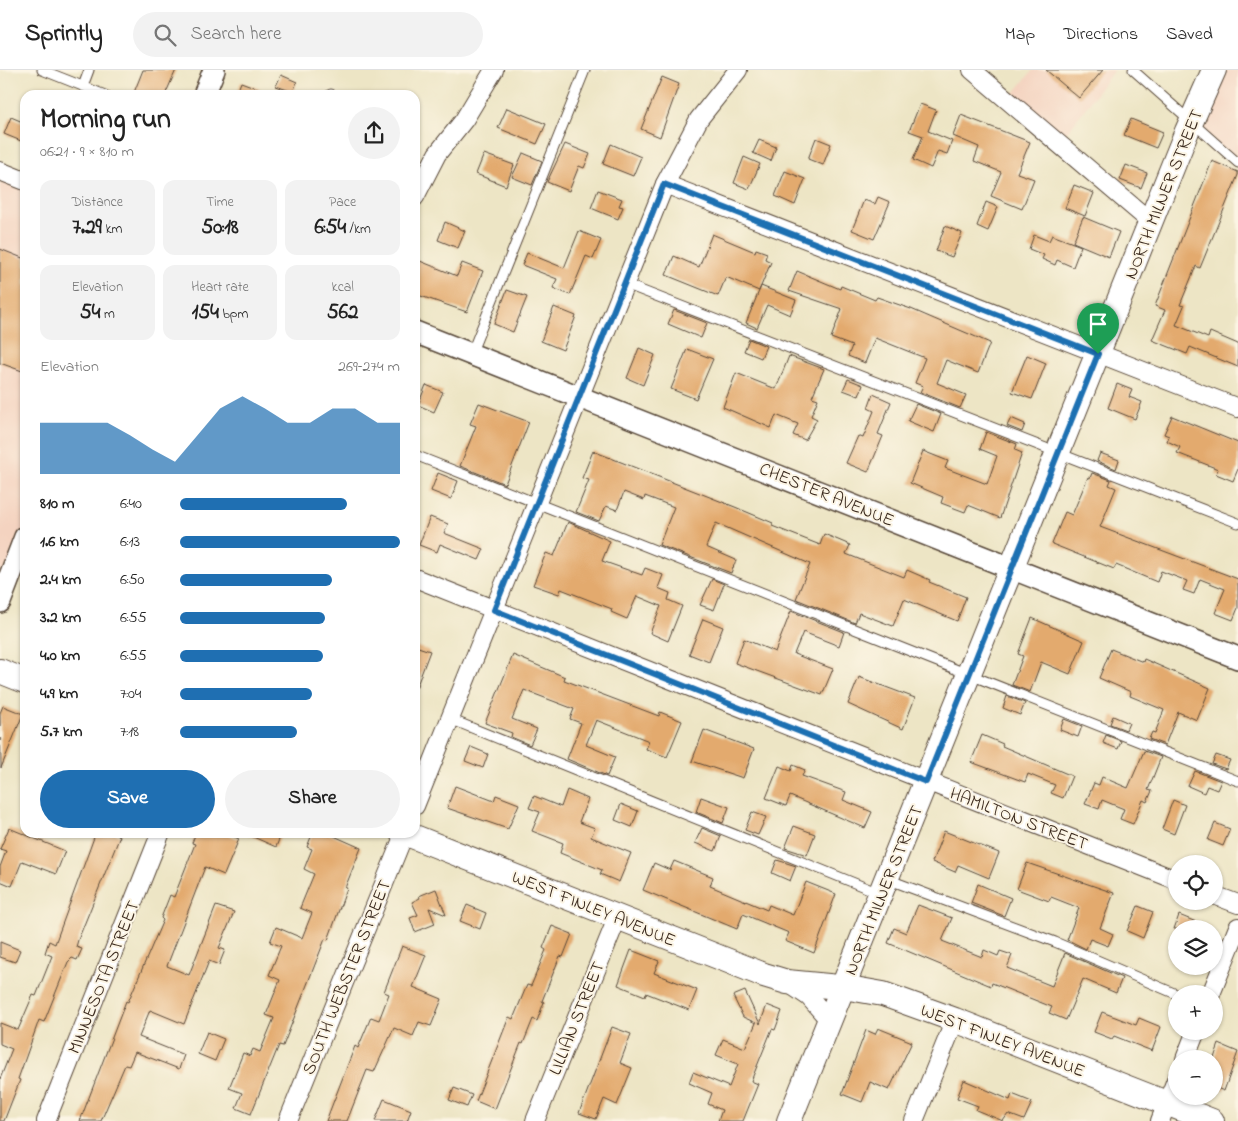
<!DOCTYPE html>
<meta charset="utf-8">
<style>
body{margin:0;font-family:"Indie Flower",sans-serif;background:#f2f2f2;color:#222;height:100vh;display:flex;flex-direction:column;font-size:19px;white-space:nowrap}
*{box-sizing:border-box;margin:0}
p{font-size:16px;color:#767676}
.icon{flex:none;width:28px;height:28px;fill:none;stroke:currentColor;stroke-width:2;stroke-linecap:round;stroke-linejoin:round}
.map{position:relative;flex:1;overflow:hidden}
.drawer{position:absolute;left:20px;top:20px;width:400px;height:748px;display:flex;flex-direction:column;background:#fff;border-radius:15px;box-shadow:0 1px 4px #0004}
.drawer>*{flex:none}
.tools{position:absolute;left:1168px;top:785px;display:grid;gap:10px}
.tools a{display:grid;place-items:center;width:55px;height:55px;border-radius:50%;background:#fff;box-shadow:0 1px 4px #0004;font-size:25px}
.pin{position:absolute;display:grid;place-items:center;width:42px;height:42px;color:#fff;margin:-51px -21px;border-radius:50% 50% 50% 0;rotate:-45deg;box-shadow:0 0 5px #0007}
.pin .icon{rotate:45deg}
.round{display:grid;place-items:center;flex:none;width:52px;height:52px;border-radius:26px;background:#f2f2f2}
.overview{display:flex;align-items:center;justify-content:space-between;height:85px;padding:0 20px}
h1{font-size:28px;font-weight:700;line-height:38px}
.metrics{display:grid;grid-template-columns:repeat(3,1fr);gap:8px;height:85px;padding:5px 20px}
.metrics div{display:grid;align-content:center;border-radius:12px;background:#f2f2f2;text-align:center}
.metrics b{font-size:21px;font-weight:700}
.metrics small{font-size:14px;font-weight:400}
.metrics p{font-size:14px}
.chart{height:140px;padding:10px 20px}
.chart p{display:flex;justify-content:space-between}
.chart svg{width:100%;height:90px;margin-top:5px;fill:#1f6fb2;opacity:.7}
.primary-button{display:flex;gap:10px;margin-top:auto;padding:10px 20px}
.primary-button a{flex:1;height:58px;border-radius:30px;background:#1f6fb2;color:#fff;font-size:20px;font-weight:700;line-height:58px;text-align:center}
.primary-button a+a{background:#f2f2f2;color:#222}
ul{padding:0 20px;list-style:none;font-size:16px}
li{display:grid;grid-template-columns:80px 60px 1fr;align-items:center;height:38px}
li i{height:12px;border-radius:6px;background:#1f6fb2}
header{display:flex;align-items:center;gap:30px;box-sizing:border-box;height:70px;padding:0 25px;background:#fff;border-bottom:1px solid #e0e0e0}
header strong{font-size:24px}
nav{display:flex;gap:28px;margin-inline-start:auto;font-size:18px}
.search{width:350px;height:45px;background:#f2f2f2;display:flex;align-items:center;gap:12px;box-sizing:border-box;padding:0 18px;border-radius:28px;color:#767676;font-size:19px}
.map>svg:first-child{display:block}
.built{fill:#f4d3c0}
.building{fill:#e3aa6e}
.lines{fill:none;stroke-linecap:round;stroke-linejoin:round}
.service-casing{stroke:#564637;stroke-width:11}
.minor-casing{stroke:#564637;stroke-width:20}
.tertiary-casing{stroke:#564637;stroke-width:24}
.secondary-casing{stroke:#564637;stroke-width:26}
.service{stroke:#fff;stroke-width:9}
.minor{stroke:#fff;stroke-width:18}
.tertiary{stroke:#fff;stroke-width:21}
.secondary{stroke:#fff;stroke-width:24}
.route-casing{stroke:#fff;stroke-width:10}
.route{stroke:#1f6fb2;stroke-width:6}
.labels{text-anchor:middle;stroke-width:4;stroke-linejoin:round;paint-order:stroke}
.street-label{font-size:18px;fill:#3b2a1e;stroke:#fcf5e5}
</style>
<header>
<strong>Sprintly</strong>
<div class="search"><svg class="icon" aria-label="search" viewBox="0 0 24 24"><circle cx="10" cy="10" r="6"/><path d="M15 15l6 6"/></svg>Search here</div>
<nav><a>Map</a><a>Directions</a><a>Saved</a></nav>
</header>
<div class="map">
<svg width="1238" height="1051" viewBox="0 0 1238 1051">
<rect width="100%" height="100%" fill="#fcf5e5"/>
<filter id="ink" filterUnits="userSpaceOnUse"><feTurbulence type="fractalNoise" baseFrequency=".02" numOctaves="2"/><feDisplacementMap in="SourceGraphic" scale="10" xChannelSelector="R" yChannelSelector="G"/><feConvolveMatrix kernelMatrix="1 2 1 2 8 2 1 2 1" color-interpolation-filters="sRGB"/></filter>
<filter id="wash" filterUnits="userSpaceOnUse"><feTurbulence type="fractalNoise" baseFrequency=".0096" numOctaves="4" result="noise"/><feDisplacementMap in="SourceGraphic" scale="20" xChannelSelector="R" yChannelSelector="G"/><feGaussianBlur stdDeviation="1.12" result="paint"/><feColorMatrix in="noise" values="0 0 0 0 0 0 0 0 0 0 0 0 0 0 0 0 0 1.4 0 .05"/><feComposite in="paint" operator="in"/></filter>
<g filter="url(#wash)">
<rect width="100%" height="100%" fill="#ede5c5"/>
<g class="built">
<polygon points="1033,0 1114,0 1059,73 1008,30"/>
<polygon points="1226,0 1238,0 1238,93 1202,60"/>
<polygon points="0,101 25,111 25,467 0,532"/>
</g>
<g id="blocks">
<g class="building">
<polygon points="143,0 176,0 165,25 133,25"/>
<polygon points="1046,0 1103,0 1079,28"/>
<polygon points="281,5 297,12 293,22 276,16"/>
<polygon points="662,7 679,14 660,67 641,59"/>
<polygon points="241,12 273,24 273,25 236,25"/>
<polygon points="920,34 936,40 928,61 952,71 947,84 938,81 931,98 913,90 923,66 909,61"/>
<polygon points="507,38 546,54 537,74 498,58"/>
<polygon points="961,45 1030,72 1017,103 1034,109 1022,139 991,126 1001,102 974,91 979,77 953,66"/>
<polygon points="11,47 25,53 21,71 4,64"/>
<polygon points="1131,49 1163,62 1156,78 1124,65"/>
<polygon points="816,68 831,74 823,95 808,89"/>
<polygon points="759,70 776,77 771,91 753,83"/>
<polygon points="565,74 590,84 584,98 579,96 569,121 547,112"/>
<polygon points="611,74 641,87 633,106 603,94"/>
<polygon points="523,83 542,91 532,115 512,107"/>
<polygon points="484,84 514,95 506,116 476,104"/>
<polygon points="744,87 760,94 749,119 734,113"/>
<polygon points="1212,91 1238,102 1238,105 1200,198 1196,196 1180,235 1184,236 1176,255 1208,268 1210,262 1238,274 1238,297 1190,277 1187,284 1152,270 1165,240 1155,236"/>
<polygon points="1126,95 1147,103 1141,118 1120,110"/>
<polygon points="785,101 805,109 795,135 775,126"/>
<polygon points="1074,115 1094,123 1085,146 1065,138"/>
<polygon points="598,120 622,129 619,136 623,137 618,149 591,138"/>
<polygon points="878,127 890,132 874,169 852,160 864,130 875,134"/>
<polygon points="986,132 998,137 988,161 977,156"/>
<polygon points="1083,147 1119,162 1109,187 1073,172"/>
<polygon points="445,152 465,161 458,178 438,170"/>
<polygon points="945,156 962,163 952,187 936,181"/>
<polygon points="579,161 601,170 593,189 586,186 570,225 553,218 557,209 522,195 527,183 564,198"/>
<polygon points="712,164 755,182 756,179 767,183 765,189 771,192 759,221 726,207 718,226 666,205 674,186 699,197"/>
<polygon points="1034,165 1049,171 1052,165 1081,176 1073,197 1057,190 1055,195 1042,189 1044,185 1029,179"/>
<polygon points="0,179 25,189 25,302 0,293"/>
<polygon points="415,189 457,206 462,193 483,201 467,242 415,224"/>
<polygon points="797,201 840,219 841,216 875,230 877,227 911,239 990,273 978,303 946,290 937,313 966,325 960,338 920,322 923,316 915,313 925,288 875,268 865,293 848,286 852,276 831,268 842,239 789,221"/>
<polygon points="761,216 796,230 790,245 767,235 757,258 746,253"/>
<polygon points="507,220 527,227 513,262 494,254"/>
<polygon points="554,237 576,246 563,280 541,271"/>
<polygon points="674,240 707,253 701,268 668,254"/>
<polygon points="749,269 766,276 761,288 744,281"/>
<polygon points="639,278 655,285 643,315 627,308"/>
<polygon points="687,279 713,289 696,329 671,319"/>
<polygon points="1027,285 1046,293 1032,329 1012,322"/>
<polygon points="789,286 824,299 812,327 818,329 811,346 817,349 805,370 793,365 798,354 776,345 771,358 723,337 736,303 776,319"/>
<polygon points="848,309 863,315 859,326 843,320"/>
<polygon points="1117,314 1132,320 1129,327 1142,332 1135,349 1108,338"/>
<polygon points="426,315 443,322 434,342 418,335"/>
<polygon points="873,324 891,332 878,364 883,366 868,402 846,393 858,366 863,368 874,341 868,338"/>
<polygon points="479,333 529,352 505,414 460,396 476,356 470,354"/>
<polygon points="916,334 941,344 934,362 908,351"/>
<polygon points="1172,346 1238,373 1238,399 1233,411 1216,404 1218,399 1177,383 1180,377 1167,371 1169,366 1164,364"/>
<polygon points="1011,348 1025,354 1022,362 1007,356"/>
<polygon points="986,362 1017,374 1015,380 1022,383 1000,448 968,435 965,442 941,433 943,427 910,413 923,381 948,391 945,398 987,414 997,386 980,379"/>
<polygon points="593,381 735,437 773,453 772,456 820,475 824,464 850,475 846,484 904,507 907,500 930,510 929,512 966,527 957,551 904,529 893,556 859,543 855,553 796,529 810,494 716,453 706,477 736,490 731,503 659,475 674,437 645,426 644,430 624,422 617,440 606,436 599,451 576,442 589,410 582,408"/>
<polygon points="1100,383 1119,390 1116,399 1097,391"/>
<polygon points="438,403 458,411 451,429 431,421"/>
<polygon points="1092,403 1111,410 1109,415 1116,418 1100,457 1238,509 1238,538 1233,550 1215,543 1225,519 1200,509 1194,524 1183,520 1187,511 1161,501 1157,512 1116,495 1114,499 1052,474 1065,442 1072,445 1088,407 1090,408"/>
<polygon points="430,447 448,454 444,463 484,479 479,490 440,474 437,482 419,475"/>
<polygon points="568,452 610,471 602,491 642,505 645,498 663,505 658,518 670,523 668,530 682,536 668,571 650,563 661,536 637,526 627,549 611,542 612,539 561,519 559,524 533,515 546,483 554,486"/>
<polygon points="712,509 724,514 714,540 700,535"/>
<polygon points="791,541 844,562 839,576 803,562 794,584 833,599 822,625 735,593 744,569 775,582"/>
<polygon points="1032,548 1084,571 1070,604 1041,592 1030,622 1012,615 1023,586 1018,584"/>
<polygon points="703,549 723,557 709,592 689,584"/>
<polygon points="415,576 430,581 416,618 415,618"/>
<polygon points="1111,579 1143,592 1144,589 1210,618 1197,650 1178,642 1165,675 1149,669 1152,662 1155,663 1164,640 1130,626 1131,622 1099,608"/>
<polygon points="513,585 565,607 564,610 622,632 659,646 660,642 682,651 667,687 646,679 649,671 596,650 586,675 615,687 607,706 567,689 581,653 570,649 574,639 524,620 512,649 537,659 530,675 511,667 512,663 485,653"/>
<polygon points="859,607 915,628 903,659 848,634"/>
<polygon points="1007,626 1025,633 1020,645 1003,638"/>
<polygon points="3,636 23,644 1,698 0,643"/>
<polygon points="1113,646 1129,653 1126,660 1110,654"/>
<polygon points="1064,649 1082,656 1078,667 1060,660"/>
<polygon points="704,660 754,679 743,708 692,691"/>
<polygon points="982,665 1003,674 1002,676 1072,706 1063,728 1051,723 1055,715 1028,704 1025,712 971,692"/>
<polygon points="1106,665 1121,671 1118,679 1103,673"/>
<polygon points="471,677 488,684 483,698 465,691"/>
<polygon points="1144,681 1161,687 1148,720 1152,721 1147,732 1143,730 1133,754 1120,749 1124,739 1102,730 1099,739 1085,734 1094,713 1099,715 1102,707 1128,718"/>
<polygon points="1216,685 1230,690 1226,699 1212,694"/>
<polygon points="793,695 805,700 802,706 846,722 843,730 872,742 865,758 790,726 786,736 766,728 779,696 791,701"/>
<polygon points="1195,701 1221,711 1217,720 1207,716 1204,723 1188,716"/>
<polygon points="455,716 494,731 496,725 519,734 508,759 447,738"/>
<polygon points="567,720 588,729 579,752 595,758 591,767 631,783 619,812 600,804 602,800 560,783 563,773 532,761 540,742 529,738 534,726 561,737"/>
<polygon points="701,727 729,737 723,753 696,742"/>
<polygon points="1173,730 1185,735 1174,764 1162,759"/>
<polygon points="621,734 638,741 632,757 615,750"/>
<polygon points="752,742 766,747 758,765 745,760"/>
<polygon points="1215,753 1230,759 1223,776 1208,770"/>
<polygon points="794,756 815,764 807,785 785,778"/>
<polygon points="9,758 65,781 56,804 22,791 12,816 0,811 0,797 6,781 0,779"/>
<polygon points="702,758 721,766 715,781 695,773"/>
<polygon points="944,761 999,783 989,808 958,795 955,802 932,792"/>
<polygon points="96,762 113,762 120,766 78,870 76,877 82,879 77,890 72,888 68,892 44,952 39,950 18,1009 20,1010 4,1051 0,1051 0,1009 12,979 0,974 0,953 18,960 33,925 36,926 52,886 45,883 49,871 55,874"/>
<polygon points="196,762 223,762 239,769 224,805 205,797 167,896 189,905 216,836 234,842 219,878 225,880 219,895 209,891 184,954 150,940 139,967 184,985 179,999 135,982 129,996 125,995 101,1051 80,1051 126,931 128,932 163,850 161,848 170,825 174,827 195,774 192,773"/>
<polygon points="242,762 282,762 276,777"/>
<polygon points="313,762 325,762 361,778 345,818 347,818 328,870 325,869 283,976 279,975 251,1044 236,1038 242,1023 229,1018 243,983 250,986 253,979 260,982 274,948 266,945 280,910 269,905 281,876 270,872 276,857 302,868 312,843 300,838 314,804 304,799 312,779 307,777"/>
<polygon points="777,790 796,796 790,811 772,803"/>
<polygon points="674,791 713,807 710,816 767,840 769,835 793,845 806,812 836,824 814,883 785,871 789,863 743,844 737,859 643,820 654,793 670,800"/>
<polygon points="1027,793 1114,823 1100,858 1113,864 1108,876 1090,869 1086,879 1070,871 1067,870 1079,838 1051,827 1049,831 1017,819"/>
<polygon points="978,814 1011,828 1004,846 971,833"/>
<polygon points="436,819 446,845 429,838 435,854 415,862 410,848 418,845 412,832 420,828 419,826"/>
<polygon points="467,835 486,843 480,859 460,851"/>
<polygon points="918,835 952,848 942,871 982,887 984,880 998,886 1000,881 1012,885 1007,898 1052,916 1065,883 1122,908 1116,923 1083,909 1066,950 1049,943 1052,937 992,913 991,916 888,873 894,858 906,863"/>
<polygon points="1138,836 1153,842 1143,868 1127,861"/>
<polygon points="1179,845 1211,858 1211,859 1174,859"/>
<polygon points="552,856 572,864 563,887 560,886 542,931 544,932 537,951 533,949 523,974 521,973 495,1039 476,1031 509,947 513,949 527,915 531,916 546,880 543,878"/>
<polygon points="0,872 20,880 15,892 0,887"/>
<polygon points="402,876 426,885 413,917 442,929 431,956 419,952 413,966 394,958 374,1002 367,1000 347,1051 326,1051 355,976 358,978 371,947 379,950 389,924 384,922"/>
<polygon points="631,880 659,891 654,903 697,920 689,940 646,923 645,926 618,915"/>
<polygon points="745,921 760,954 767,935 782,941 775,960 772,959 751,1011 758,1014 743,1051 718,1051 722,1040 708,1034 712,1023 689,1013 693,1002 729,1017 738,994 716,985 723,969 745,978 756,953 743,947 733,926"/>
<polygon points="1102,942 1136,955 1139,948 1161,957 1152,981 1114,966 1112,969 1094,962"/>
<polygon points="612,957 631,964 620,993 632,998 617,1035 604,1029 596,1049 579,1043"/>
<polygon points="878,958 912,972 889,1020 870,1012 862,1032 842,1024 866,960 875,964"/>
<polygon points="207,962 224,969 215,991 198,984"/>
<polygon points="1219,974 1238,982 1224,1021 1214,1017 1214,988"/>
<polygon points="964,1010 1010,1030 1012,1024 1032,1032 1024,1050 1008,1044 1003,1051 976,1040 978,1036 957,1028"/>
<polygon points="454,1018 472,1025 467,1037 449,1030"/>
<polygon points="384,1029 411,1040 407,1051 375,1051"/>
</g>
</g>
</g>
<g filter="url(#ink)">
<use href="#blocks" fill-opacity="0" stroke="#564637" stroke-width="1"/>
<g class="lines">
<g class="service-casing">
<g id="service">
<polyline points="42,0 105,25"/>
<polyline points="1133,0 1238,93"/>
<polyline points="83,16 89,0"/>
<polyline points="330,25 331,24"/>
<polyline points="625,214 1238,453"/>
<polyline points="471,284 585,0"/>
<polyline points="415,385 1238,711"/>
<polyline points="450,649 879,823"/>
<polyline points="887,809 1055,872 1176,924"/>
</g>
</g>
<g class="minor-casing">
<g id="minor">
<polyline points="972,0 1152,153"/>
<polyline points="0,101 25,111"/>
<polyline points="665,114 1238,338"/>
<polyline points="415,127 437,84 464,50 494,0"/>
<polyline points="415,508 1176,810"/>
<polyline points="415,736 665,114 699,49 738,0"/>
<polyline points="1214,825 1238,834"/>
<polyline points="788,913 809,927 830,951"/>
<polyline points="1211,924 1238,857"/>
<polyline points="1185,989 1196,961"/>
<polyline points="46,1051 161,762"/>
<polyline points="288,1051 405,762"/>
<polyline points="535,1051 618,846"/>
<polyline points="914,1051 955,950"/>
<polyline points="1160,1051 1176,1010"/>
</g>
</g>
<g class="tertiary-casing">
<g id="tertiary">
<polyline points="204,25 214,0"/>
<polyline points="415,262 1238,588"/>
<polyline points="0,532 25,467"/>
</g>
</g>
<g class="secondary-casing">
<g id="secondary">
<polyline points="0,601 25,611"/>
<polyline points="402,762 764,905 787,912 849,918 883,924 955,950 1212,1051"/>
<polyline points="789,1051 1187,61 1214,0"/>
</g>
</g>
<use href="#service" class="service"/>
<use href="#minor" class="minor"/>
<use href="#tertiary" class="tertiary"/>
<use href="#secondary" class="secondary"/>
</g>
</g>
<g class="lines" filter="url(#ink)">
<g class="route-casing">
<polygon id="route" points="664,114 1098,284 926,712 494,540"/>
</g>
<use href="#route" class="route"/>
</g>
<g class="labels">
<g class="street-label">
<text transform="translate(1163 124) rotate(-68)" y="6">NORTH MILNER STREET</text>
<text transform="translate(827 424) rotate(22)" y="6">CHESTER AVENUE</text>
<text transform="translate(1019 748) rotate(21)" y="6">HAMILTON STREET</text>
<text transform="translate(883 820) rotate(-68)" y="6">NORTH MILNER STREET</text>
<text transform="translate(594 838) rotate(22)" y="6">WEST FINLEY AVENUE</text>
<text transform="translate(103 907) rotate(-68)" y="6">MINNESOTA STREET</text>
<text transform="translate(346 907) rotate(-68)" y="6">SOUTH WEBSTER STREET</text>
<text transform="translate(576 948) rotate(-68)" y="6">LILLIAN STREET</text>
<text transform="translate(1003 970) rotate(21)" y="6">WEST FINLEY AVENUE</text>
</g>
</g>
</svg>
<div class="tools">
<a><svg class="icon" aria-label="locate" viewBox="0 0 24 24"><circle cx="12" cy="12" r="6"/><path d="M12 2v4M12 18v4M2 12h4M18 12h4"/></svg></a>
<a><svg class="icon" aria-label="layers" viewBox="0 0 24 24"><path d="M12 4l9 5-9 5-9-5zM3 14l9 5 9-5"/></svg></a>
<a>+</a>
<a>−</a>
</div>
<div class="pin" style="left:1098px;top:284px;background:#1e9e55"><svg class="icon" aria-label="arrive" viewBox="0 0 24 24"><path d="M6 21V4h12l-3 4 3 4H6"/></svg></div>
<section class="drawer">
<div class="overview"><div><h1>Morning run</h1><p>06:21 · 9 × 810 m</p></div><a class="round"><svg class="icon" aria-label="share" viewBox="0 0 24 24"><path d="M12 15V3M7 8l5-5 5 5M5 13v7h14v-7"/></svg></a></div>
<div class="metrics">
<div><p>Distance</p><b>7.29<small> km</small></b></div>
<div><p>Time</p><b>50:18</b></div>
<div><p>Pace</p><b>6:54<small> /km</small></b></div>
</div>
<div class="metrics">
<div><p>Elevation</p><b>54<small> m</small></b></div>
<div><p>Heart rate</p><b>154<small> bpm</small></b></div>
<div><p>kcal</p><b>562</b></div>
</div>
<div class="chart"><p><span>Elevation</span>269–274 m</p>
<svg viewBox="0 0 160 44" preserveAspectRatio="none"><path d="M0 44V19L10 19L20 19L30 19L40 25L50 32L60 38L70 25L80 12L90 6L100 12L110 19L120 19L130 12L140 12L150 19L160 19V44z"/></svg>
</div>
<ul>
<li><b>810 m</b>6:40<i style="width:76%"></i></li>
<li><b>1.6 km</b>6:13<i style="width:100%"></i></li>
<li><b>2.4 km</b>6:50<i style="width:69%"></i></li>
<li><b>3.2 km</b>6:55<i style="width:66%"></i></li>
<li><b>4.0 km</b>6:55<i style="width:65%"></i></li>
<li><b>4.9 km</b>7:04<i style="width:60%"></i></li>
<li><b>5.7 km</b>7:18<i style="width:53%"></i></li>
</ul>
<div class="primary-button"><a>Save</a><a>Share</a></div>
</section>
</div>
